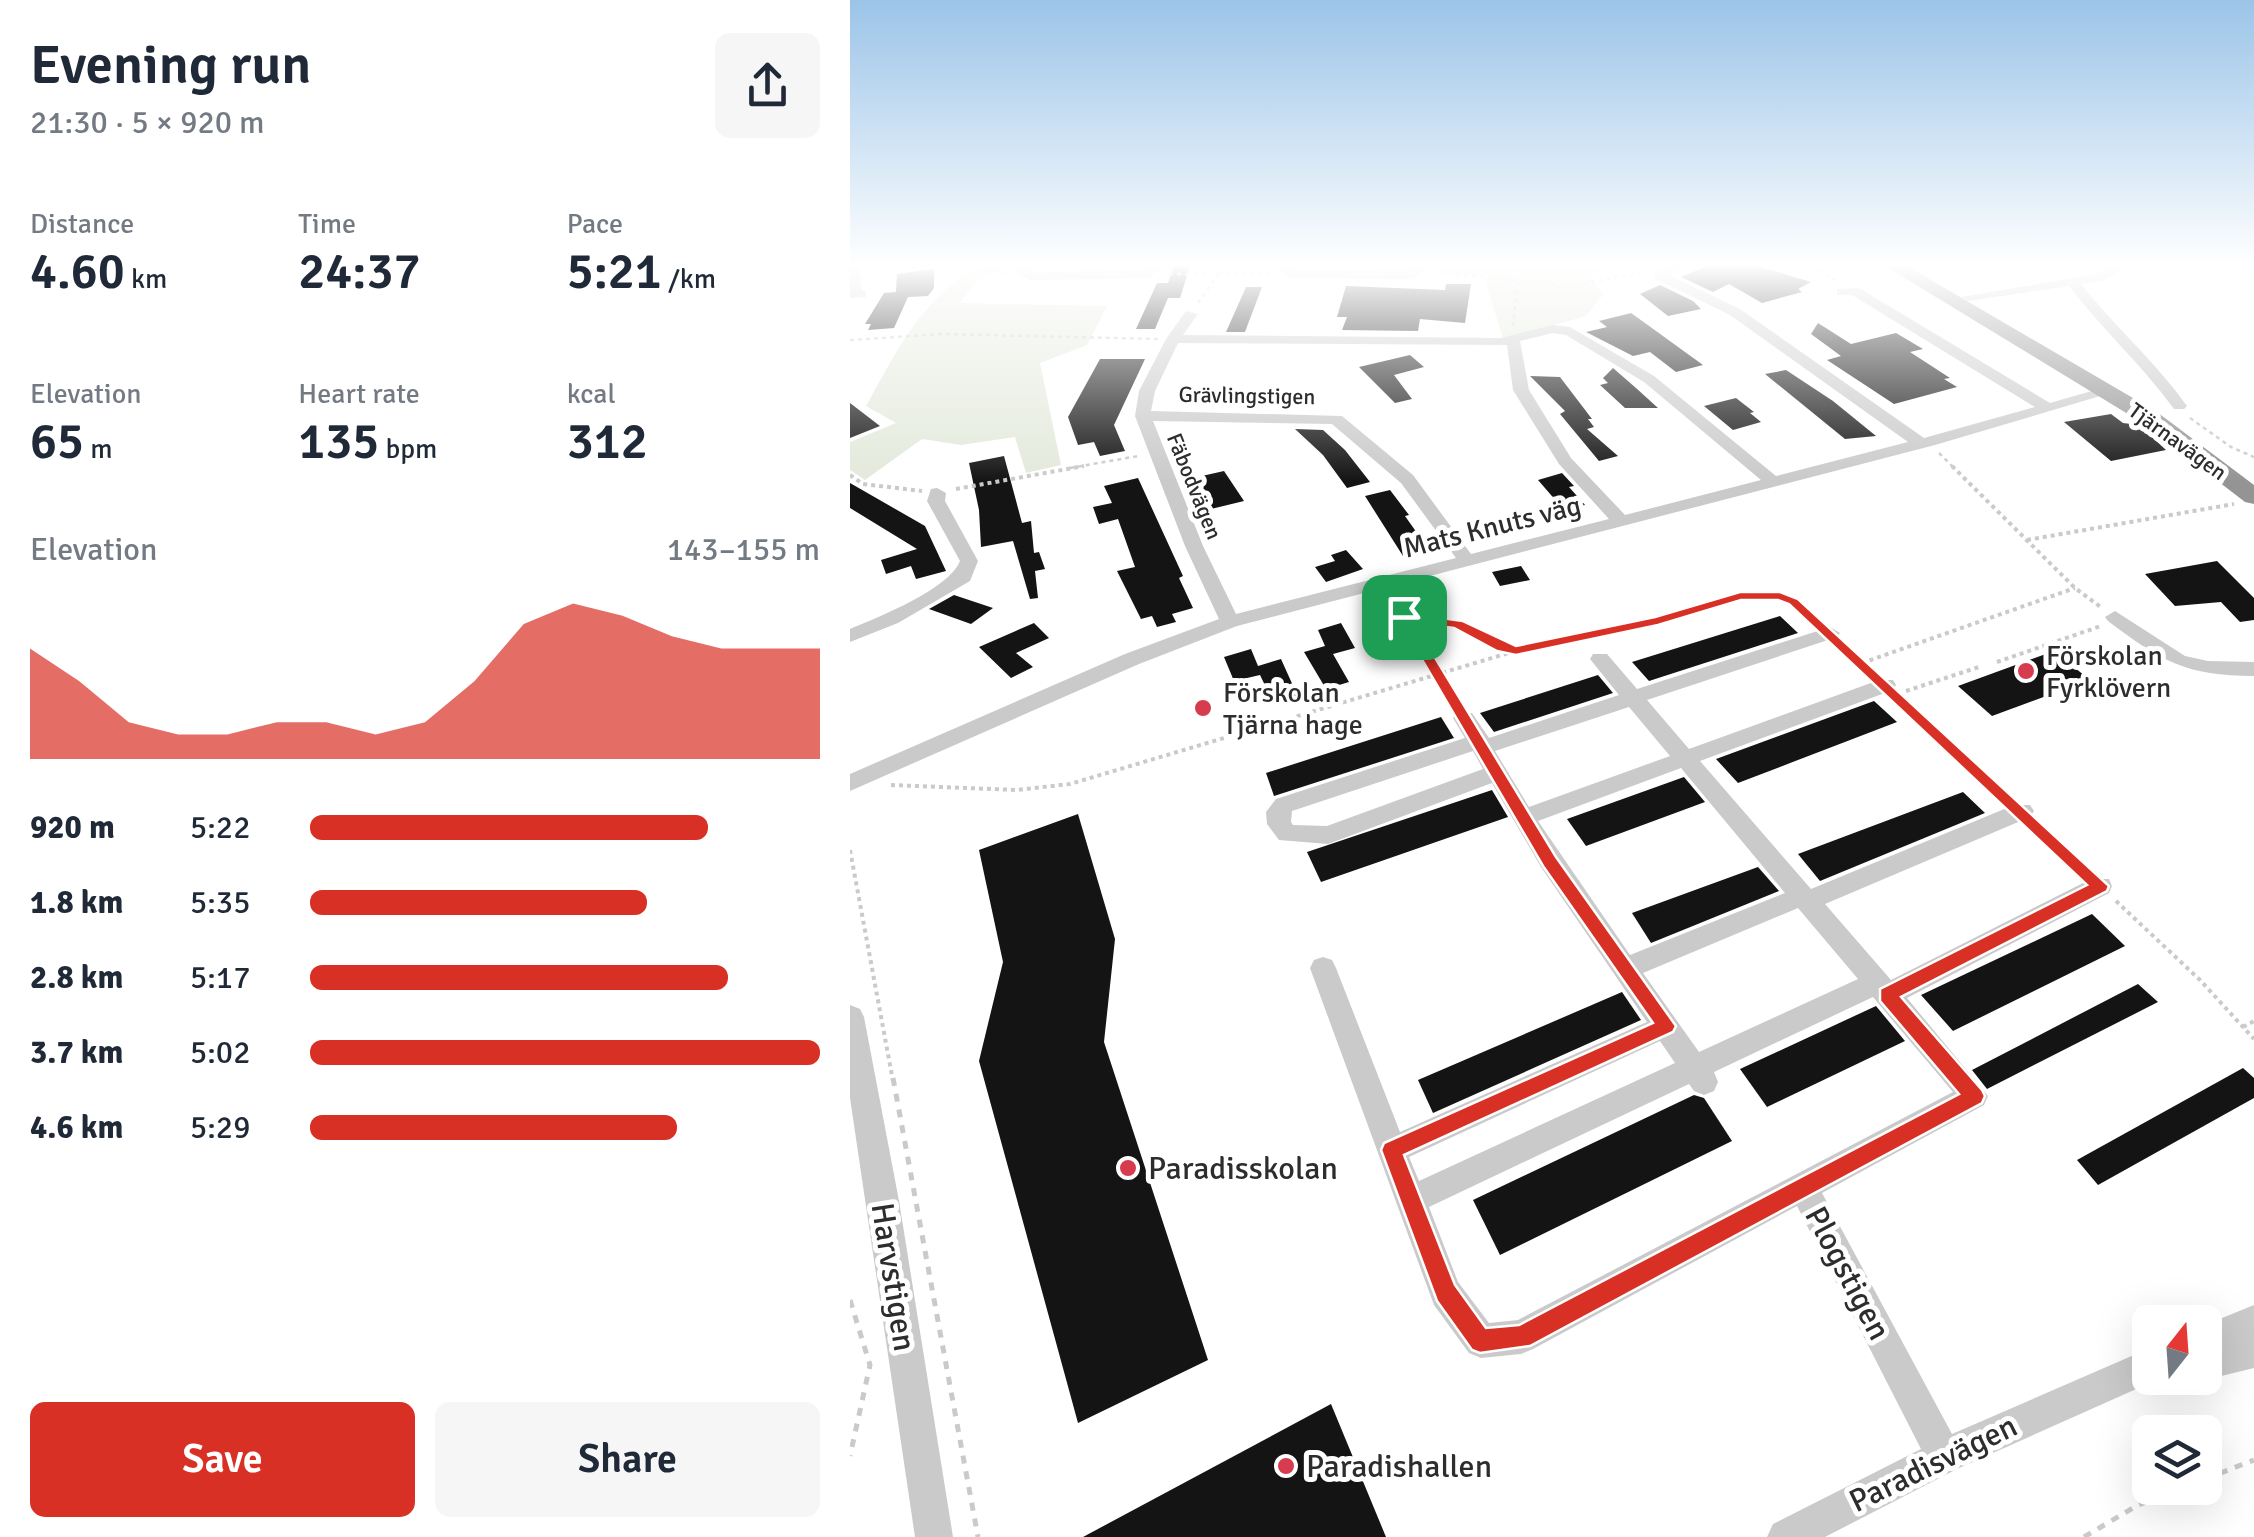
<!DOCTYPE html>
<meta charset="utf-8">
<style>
body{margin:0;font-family:Signika,sans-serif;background:#f6f6f7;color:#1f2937;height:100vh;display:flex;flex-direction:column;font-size:38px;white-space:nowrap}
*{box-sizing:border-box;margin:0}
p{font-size:32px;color:#747a83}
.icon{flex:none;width:55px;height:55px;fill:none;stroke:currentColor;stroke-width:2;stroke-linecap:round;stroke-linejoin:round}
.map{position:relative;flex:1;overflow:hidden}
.details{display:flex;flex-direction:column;background:#fff;width:850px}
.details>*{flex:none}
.needle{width:65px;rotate:17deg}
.fabs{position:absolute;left:1282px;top:1305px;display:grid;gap:20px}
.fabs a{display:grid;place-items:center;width:90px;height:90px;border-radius:15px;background:#fff;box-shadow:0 10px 40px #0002;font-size:50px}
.pin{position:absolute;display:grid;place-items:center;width:85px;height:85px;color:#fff;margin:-42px;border-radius:20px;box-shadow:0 5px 15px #0006}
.round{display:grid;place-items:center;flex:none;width:105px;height:105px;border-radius:15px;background:#f6f6f7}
.head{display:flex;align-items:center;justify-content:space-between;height:170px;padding:0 30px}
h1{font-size:55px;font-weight:600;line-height:75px}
.metrics{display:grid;grid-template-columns:repeat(3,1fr);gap:15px;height:170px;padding:10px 30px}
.metrics div{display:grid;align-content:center}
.metrics b{font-size:50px;font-weight:600}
.metrics small{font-size:28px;font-weight:400}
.metrics p{font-size:28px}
.chart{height:280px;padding:20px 30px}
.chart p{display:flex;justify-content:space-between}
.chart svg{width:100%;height:180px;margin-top:10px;fill:#d93025;opacity:.7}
.button{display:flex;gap:20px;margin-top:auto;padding:20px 30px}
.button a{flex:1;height:115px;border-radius:15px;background:#d93025;color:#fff;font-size:40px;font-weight:600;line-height:115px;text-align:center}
.button a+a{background:#f6f6f7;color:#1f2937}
ul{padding:0 30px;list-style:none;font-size:32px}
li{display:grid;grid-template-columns:160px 120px 1fr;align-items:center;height:75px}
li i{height:25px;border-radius:12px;background:#d93025}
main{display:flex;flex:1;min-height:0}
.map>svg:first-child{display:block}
.green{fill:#e3e9db}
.building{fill:#141414}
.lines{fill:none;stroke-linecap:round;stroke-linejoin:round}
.path-far2{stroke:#cacaca;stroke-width:2.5;stroke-dasharray:4 4;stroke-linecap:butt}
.path-far1{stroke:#cacaca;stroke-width:4;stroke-dasharray:4 4;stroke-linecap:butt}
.path{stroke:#cacaca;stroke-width:5;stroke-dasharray:8 8;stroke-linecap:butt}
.minor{fill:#cacaca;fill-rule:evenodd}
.highway{fill:#949494;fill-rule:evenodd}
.route{fill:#d93025;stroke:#fff;stroke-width:2.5;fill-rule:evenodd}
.poi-dot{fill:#d73b4e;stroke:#fff;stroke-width:4}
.labels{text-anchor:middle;stroke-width:10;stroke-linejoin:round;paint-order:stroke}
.far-street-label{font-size:22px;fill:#2d2d2d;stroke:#fff}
.street-label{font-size:28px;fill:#2d2d2d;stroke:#fff}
.poi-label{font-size:28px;fill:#2d2d2d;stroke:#fff;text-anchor:start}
.near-poi-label{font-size:32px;fill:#2d2d2d;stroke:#fff;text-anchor:start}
.near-street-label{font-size:32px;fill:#2d2d2d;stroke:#fff}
</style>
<main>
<section class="details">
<div class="head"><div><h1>Evening run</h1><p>21:30 · 5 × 920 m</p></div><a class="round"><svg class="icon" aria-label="share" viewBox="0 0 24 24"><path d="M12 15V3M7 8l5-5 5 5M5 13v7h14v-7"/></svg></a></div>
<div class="metrics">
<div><p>Distance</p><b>4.60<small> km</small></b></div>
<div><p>Time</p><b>24:37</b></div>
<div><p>Pace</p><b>5:21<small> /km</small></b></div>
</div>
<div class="metrics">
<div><p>Elevation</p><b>65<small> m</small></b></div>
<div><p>Heart rate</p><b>135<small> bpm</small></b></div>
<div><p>kcal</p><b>312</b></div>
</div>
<div class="chart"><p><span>Elevation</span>143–155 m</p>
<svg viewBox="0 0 160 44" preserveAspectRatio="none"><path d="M0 44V17L10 25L20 35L30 38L40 38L50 35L60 35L70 38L80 35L90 25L100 11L110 6L120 9L130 14L140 17L150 17L160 17V44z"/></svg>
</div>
<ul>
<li><b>920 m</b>5:22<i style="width:78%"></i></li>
<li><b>1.8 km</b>5:35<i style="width:66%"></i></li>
<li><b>2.8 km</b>5:17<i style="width:82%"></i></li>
<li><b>3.7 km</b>5:02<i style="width:100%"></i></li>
<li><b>4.6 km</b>5:29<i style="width:72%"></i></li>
</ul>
<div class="button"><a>Save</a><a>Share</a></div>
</section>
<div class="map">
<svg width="1404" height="1537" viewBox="0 0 1404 1537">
<rect width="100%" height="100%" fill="#fff"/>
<g class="green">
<path d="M128 266H166L132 277 109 303 257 306 237 345 190 363 211 465 176 473 165 437 111 445 72 439 15 480 0 470V442L46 423 16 406C50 346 67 305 128 266Z"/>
<polygon points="579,266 780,266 788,268 752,271 741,277 753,295 736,316 653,339 634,276 591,272"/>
</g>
<g class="building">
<polygon points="324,266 340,266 330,298 318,298 305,329 286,329 307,283 318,283"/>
<polygon points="857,266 908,266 961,282 948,289 952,292 912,303 879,284 863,292 831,277"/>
<polygon points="84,269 84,288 78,296 58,297 44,328 18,330 21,324 15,324 34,293 46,292 47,274"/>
<polygon points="596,284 621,284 615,323 570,319 568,331 492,330 497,317 487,317 496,286 595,290"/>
<polygon points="810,285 843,301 851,309 818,316 790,294"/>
<polygon points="396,287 412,287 395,332 376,332"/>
<polygon points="781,313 795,323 853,365 826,372 800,352 783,356 736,332 757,327 749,321"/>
<polygon points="968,323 1001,344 1046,333 1073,349 1060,352 1100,378 1094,379 1107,387 1044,404 977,360 991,356 961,334"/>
<polygon points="560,355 574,367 544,375 562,399 545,403 509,367"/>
<polygon points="250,359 295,359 264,425 275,451 250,456 244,442 228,445 218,417"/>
<polygon points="763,368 786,388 808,408 775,408 750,385 758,383 753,378"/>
<polygon points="936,370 983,401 1026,436 995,439 915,374"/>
<polygon points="680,376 710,377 742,419 738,419 744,427 737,429 768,456 749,461 710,414 715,411"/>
<polygon points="886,398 904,412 900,413 911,422 883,430 854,406"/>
<polygon points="0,403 30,426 0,438"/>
<polygon points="1261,414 1273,423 1289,425 1316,450 1261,461 1214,422"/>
<polygon points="445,429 473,430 495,450 520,482 497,488 473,455"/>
<polygon points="154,456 172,523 181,521 184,553 189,552 195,569 185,571 188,598 180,599 163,541 131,547 129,510 119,463"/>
<polygon points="374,471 394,501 361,509 343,478"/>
<polygon points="712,473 724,486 719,487 735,505 714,510 688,480"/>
<polygon points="288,478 333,576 329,578 343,608 322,614 326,622 307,627 302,616 291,619 267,571 285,567 268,519 249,524 243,507 262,503 254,486"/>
<polygon points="0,483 75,526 96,571 66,579 61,566 36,574 31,560 67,549 0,508"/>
<polygon points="540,490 559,515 555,516 579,550 553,556 515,496"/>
<polygon points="496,550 513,569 476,582 465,567 485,561 481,555"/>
<polygon points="1367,561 1404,598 1404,620 1390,622 1371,602 1325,606 1295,574"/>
<polygon points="671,566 680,580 650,586 642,572"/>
<polygon points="104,595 143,608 121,624 79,609"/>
<polygon points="930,616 948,633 799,681 782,662"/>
<polygon points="184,623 199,638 166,653 183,667 161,678 129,647"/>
<polygon points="491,623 505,648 483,654 499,682 476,689 454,652 475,646 468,630"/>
<polygon points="401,649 408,666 431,659 449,699 425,706 410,675 384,681 374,657"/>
<polygon points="1204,651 1240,680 1142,716 1108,686"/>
<polygon points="748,675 763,693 644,732 630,713"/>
<polygon points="1024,701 1047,722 888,783 866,759"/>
<polygon points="591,717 604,738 424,796 416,773"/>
<polygon points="834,777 855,802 736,846 717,819"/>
<polygon points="642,790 658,817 471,882 457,852"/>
<polygon points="1113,792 1135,813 970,881 948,854"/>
<polygon points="228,814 265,939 254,1042 358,1360 228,1423 129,1061 153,962 129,850"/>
<polygon points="908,867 929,891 801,943 782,913"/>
<polygon points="1242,914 1275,946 1103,1031 1071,995"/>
<polygon points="1288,984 1308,1002 1137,1089 1122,1070"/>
<polygon points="772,992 791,1020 583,1113 568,1080"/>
<polygon points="1026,1006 1055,1041 917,1107 890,1069"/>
<polygon points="1393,1068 1404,1078 1404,1098 1248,1185 1227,1160"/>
<polygon points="844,1095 854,1098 882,1141 650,1255 623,1200"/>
<polygon points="481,1404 536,1537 233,1537"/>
</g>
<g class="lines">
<g class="path-far2">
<polyline points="962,266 987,281"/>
<polyline points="131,270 161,273"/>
<polyline points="582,272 720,286 795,272"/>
<polyline points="319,274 424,274"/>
<polyline points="348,303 368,274"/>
<polyline points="663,326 668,281"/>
<polyline points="0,340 92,334 308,339"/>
<polyline points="1340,418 1381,447 1404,457"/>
<polyline points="1089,453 1104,468"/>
<polyline points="220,468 288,456"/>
</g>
<g class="path-far1">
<polyline points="1102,466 1225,588 1252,608"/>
<polyline points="0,475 13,484 72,491"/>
<polyline points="106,489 234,466"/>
<polyline points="1177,540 1384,504"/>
<path d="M534 596C565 628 570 613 607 624 628 630 644 646 666 651L808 620 905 593 944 602 967 622"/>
<polyline points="554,617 606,703"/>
<polyline points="992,645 1022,672"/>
<polyline points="1147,662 1251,626"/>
<polyline points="1012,663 1225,588"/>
<polyline points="1056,691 1129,667"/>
<polyline points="1047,696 1158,798"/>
<polyline points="41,785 167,790 220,784 662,652"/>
<polyline points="1186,825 1234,871"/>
<polyline points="0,850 43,1081"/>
<polyline points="1266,901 1350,980 1404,1039"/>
<polyline points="1393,1027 1404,1021"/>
</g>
<g class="path">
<polyline points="43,1078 128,1537"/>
<polyline points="0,1300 20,1365 0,1456"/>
<polyline points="1355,1479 1404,1460"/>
<polyline points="1234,1537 1288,1505 1333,1488"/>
</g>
<g class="minor">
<polygon points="0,266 10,266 11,290 16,291 16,297 0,298"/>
<polygon points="170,266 182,266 181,272 296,270 300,266 313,266 299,278 179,280 167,273"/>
<polygon points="433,266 445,266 446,270 560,271 564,266 577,266 563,279 443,278 432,273"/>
<path d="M817 266H833L819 275 890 309 1074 438 1185 407 1002 295H987V289L1009 288 1200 403 1259 386 1267 391 1085 445 387 626 289 664 0 791V774L275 654 369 619 335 546 285 416 289 391 316 339 336 311 348 314 333 335 651 338 703 325 720 327 804 376 926 476 1058 442 880 315 804 278V272ZM703 333 716 335 794 382 911 480 775 515 721 458 679 390 670 341ZM328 343 657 345 663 390 709 464 759 519 621 554 563 475 492 416 301 411 305 391ZM303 421 482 424 551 483 606 558 386 614 353 546Z"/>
<path d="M1262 266H1277L1255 280 1231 284C1265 327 1305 361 1337 406L1334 409H1324C1292 365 1252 329 1219 286L1118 301 1111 297 1247 274Z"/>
<path d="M87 488 96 493 95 501 128 561 120 581 48 623 0 642V629C29 617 99 589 110 561L77 501 81 489Z"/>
<path d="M1265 611 1335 656 1358 661 1404 662V676C1336 676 1311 661 1258 621L1255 617Z"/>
<path d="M980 627 990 633 987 637 797 700 839 749 1029 680H1043L1046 685 1043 690 850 761 961 889 1164 805H1180L1184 811 1180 817 975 904 1041 980 1241 879H1259L1262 886 1259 893 1057 998 1138 1096 1134 1105 972 1193 1102 1434 1300 1348V1378H1311L1107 1469 975 1537H917L923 1524 1071 1449 947 1206 683 1349 671 1354 631 1358 619 1353 584 1305 460 968 464 960 473 957 482 960 486 968 550 1132 797 1022 691 867 642 783 478 844 429 840 417 824 416 812 426 799 615 738 603 718 606 713H622L639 738 769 695 740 659 743 654H757L787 689ZM779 707 820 756 679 807 645 751ZM623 751 633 769 477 826 443 825 441 822 442 811ZM831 768 935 893 780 955 688 821ZM948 908 1008 979 849 1052 793 973ZM1023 997 1103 1092 668 1320 639 1323 608 1282 579 1207 839 1084 844 1091 854 1095 864 1091 868 1082 864 1072ZM810 1041 825 1063 569 1181 559 1157Z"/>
<polygon points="0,1005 10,1009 14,1017 49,1201 103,1537 65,1537 0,1098"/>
<polygon points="1404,1305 1404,1368 1355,1380 1349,1378 1355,1378 1355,1325"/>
</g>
<polygon class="highway" points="1035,266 1057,266 1307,412 1404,485 1404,504 1395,502 1291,422"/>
</g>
<linearGradient id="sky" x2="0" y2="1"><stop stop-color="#9bc4e8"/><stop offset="0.55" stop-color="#fff"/><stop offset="1" stop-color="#fff" stop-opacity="0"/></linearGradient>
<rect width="1404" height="481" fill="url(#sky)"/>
<path class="route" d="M890 592H930L948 599 1259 886 1257 891 1051 997 1132 1090 1135 1096 1132 1103 680 1346 630 1353 622 1350 587 1301 531 1150 534 1143 803 1023 693 866 547 617 554 613 613 621 666 646 805 617ZM891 600H928L939 604 1237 885 1030 989V1001L1109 1094 669 1325 636 1328 605 1285 554 1155 823 1032 826 1026 706 857 564 623 604 628 647 651 666 655 808 625Z"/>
<g class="poi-dot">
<circle cx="1176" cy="671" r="10"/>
<circle cx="353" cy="708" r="10"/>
<circle cx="278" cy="1168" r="10"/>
<circle cx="436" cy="1466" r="10"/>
</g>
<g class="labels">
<g class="far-street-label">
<text transform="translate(397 395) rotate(1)" y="8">Grävlingstigen</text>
<text transform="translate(1328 441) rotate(36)" y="8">Tjärnavägen</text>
<text transform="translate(345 486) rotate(68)" y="8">Fäbodvägen</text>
</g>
<g class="street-label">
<text transform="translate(642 526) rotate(-14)" y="10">Mats Knuts väg</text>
</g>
<g class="poi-label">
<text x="1196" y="665">Förskolan<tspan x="1196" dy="32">Fyrklövern</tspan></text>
<text x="373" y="702">Förskolan<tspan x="373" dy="32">Tjärna hage</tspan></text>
</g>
<g class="near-poi-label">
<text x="298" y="1179">Paradisskolan</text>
<text x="456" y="1477">Paradishallen</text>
</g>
<g class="near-street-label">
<text transform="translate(998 1273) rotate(62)" y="11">Plogstigen</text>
<text transform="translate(44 1277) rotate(81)" y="11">Harvstigen</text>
<text transform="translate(1083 1463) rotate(-26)" y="11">Paradisvägen</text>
</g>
</g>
</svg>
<div class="fabs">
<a><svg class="needle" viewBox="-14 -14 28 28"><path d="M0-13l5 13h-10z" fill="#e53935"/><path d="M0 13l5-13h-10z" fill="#747a83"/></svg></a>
<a><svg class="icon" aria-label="layers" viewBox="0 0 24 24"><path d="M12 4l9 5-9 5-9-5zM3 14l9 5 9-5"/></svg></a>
</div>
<div class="pin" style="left:554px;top:617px;background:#1e9e55"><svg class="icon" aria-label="arrive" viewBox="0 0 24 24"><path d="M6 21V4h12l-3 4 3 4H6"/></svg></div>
</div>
</main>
